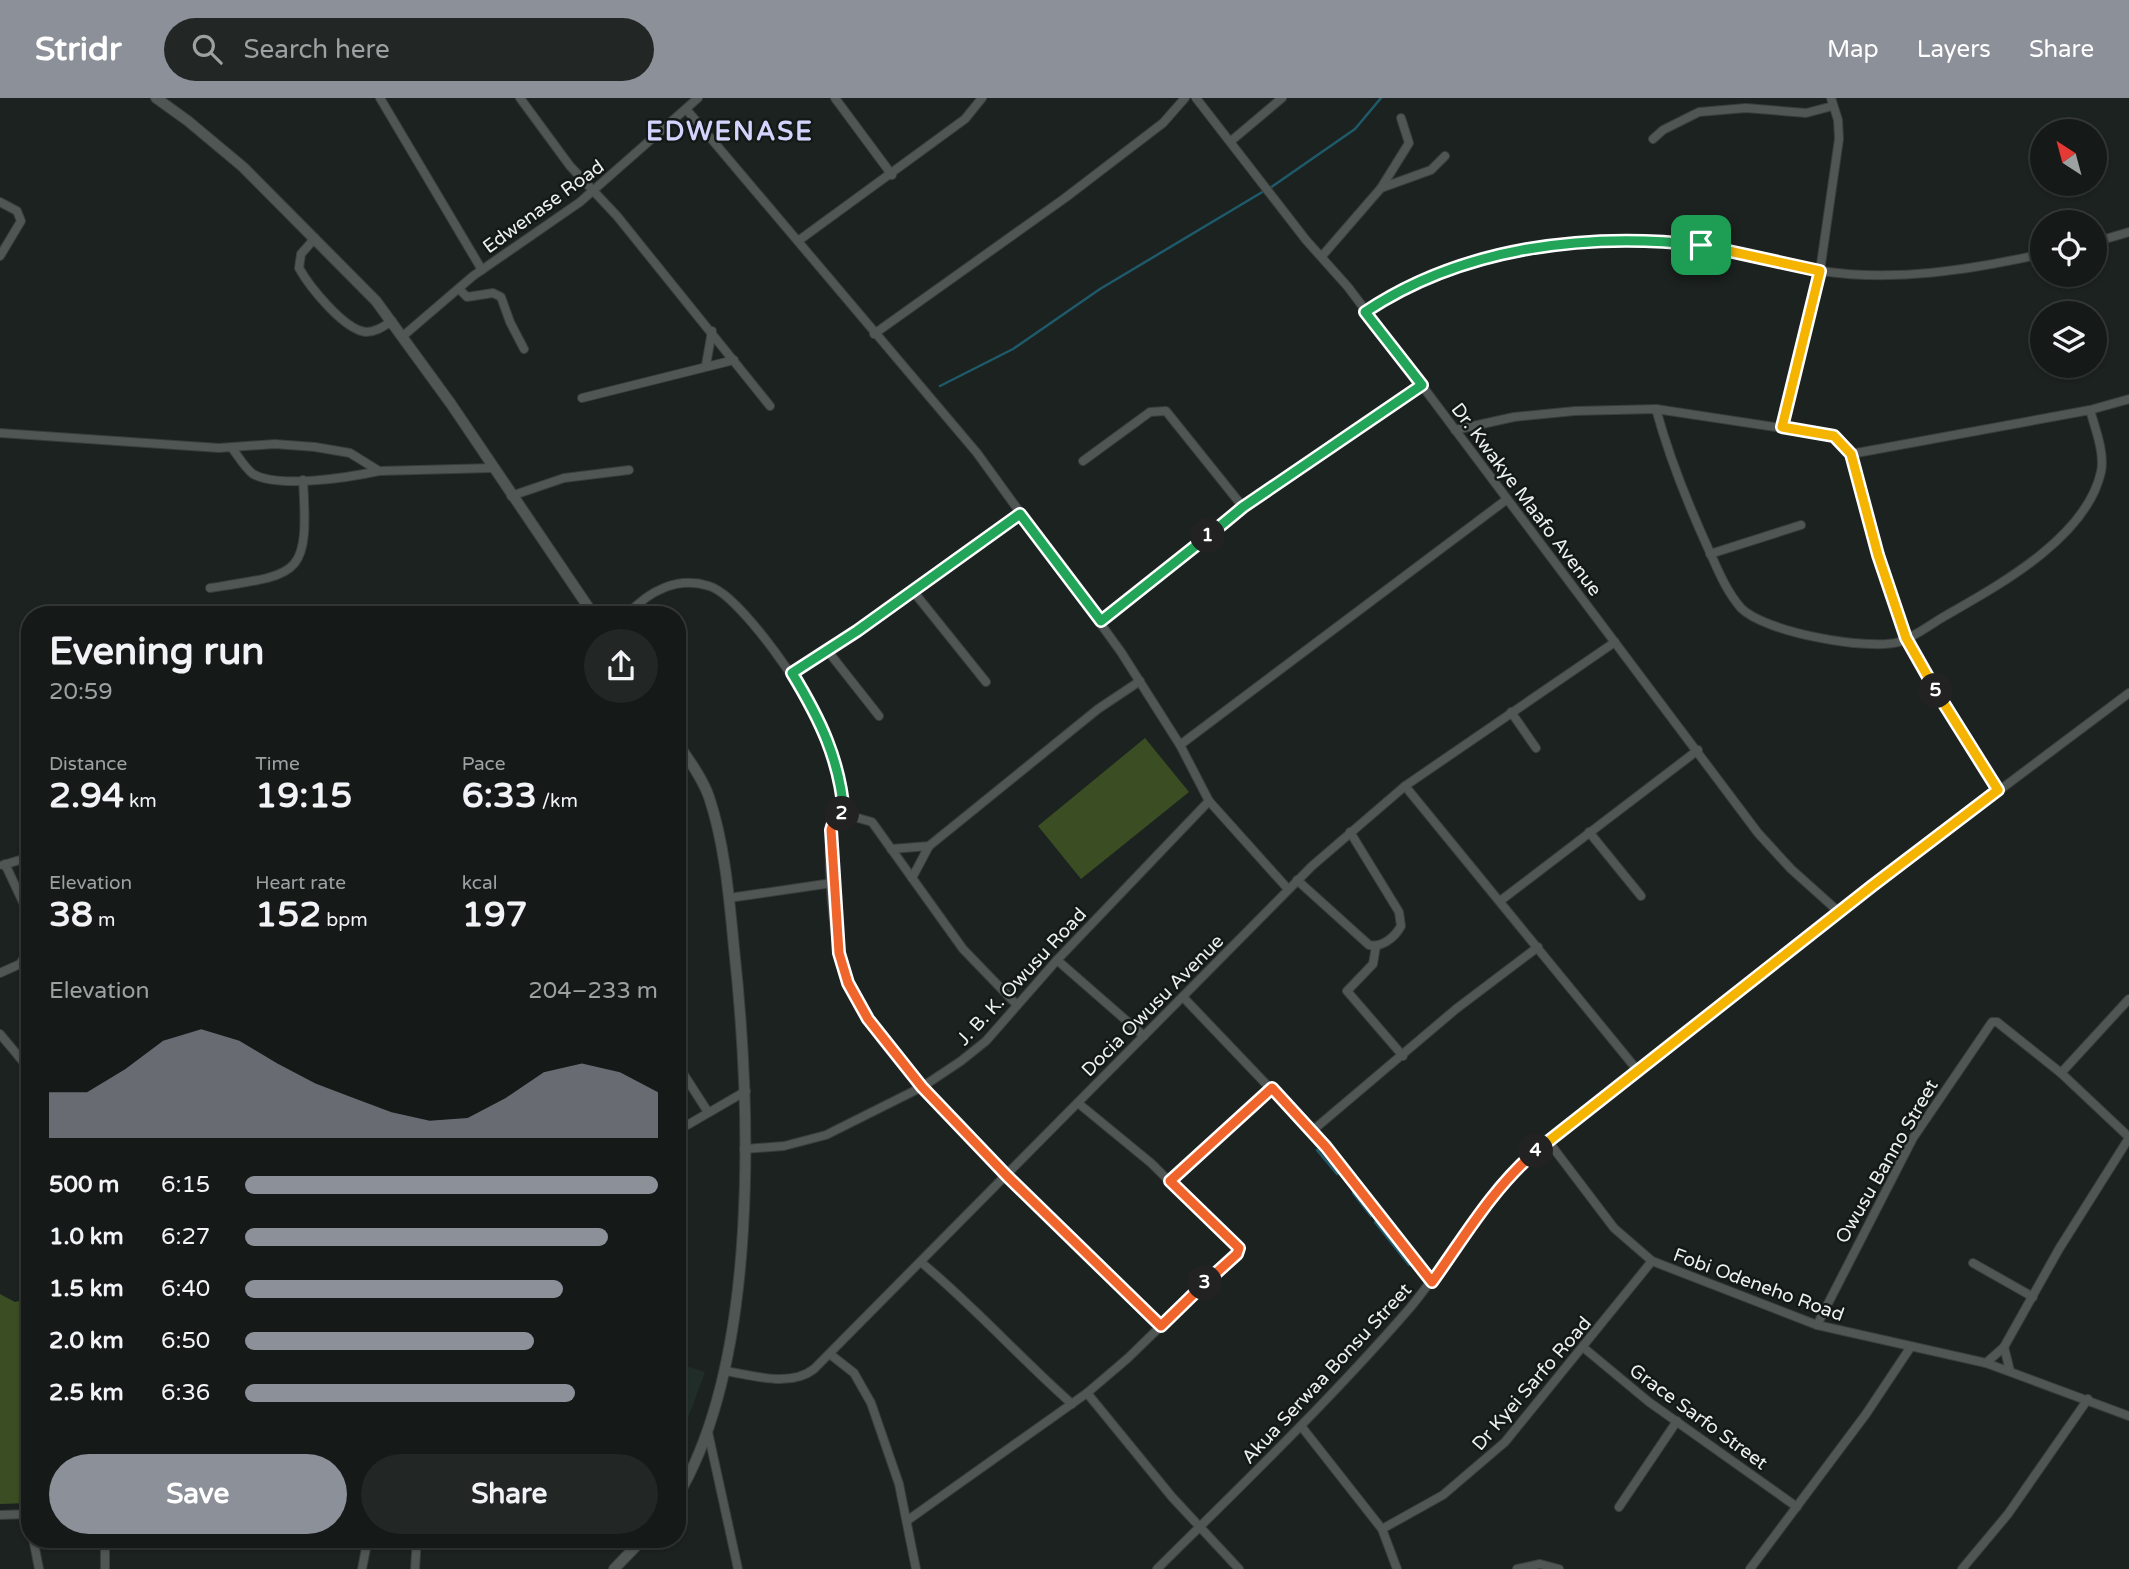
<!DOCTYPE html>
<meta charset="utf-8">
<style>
body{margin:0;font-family:"Varela Round",sans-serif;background:#222725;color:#f1f3f6;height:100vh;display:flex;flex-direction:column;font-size:26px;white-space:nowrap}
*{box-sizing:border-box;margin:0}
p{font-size:23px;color:#9da1a2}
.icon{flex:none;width:38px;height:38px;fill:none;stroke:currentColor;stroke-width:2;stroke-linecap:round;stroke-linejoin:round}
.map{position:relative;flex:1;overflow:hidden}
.side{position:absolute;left:21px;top:508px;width:665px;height:942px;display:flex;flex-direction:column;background:#151a18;border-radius:28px;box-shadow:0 2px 5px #0004,0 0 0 2px #343837}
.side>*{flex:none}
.needle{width:46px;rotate:324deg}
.buttons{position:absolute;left:2030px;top:21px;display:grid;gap:14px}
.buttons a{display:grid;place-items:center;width:77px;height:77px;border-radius:50%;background:#151a18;box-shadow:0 2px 5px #0004,0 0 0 2px #343837;font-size:35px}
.pin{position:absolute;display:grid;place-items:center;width:60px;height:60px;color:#fff;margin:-30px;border-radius:14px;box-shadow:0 4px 10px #0006}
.km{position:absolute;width:35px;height:35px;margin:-18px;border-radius:50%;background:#222;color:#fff;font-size:19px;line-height:35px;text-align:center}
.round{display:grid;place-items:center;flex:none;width:74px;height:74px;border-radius:37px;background:#222725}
.headline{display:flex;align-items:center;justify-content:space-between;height:119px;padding:0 28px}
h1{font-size:38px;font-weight:700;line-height:52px}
.figures{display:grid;grid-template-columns:repeat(3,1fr);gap:10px;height:119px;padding:7px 28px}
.figures div{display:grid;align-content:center}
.figures b{font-size:35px;font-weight:700}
.figures small{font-size:19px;font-weight:400}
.figures p{font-size:19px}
.chart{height:196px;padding:14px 28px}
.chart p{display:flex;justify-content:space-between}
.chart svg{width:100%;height:126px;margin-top:7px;fill:#8c9099;opacity:.7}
.action{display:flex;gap:14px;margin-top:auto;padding:14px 28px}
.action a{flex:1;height:80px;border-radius:42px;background:#8c9099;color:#fff;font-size:28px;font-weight:700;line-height:80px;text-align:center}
.action a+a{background:#222725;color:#f1f3f6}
ul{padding:0 28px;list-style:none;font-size:23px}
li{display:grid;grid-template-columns:112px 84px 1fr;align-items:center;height:52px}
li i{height:18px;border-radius:9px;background:#8c9099}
header{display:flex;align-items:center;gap:42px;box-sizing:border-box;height:98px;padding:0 35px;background:#8c9099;color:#fff}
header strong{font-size:33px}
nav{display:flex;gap:38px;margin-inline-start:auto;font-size:24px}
.search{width:490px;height:63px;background:#222725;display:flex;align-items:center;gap:18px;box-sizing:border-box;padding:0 24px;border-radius:38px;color:#9da1a2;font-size:26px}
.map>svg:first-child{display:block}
.built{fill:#202d28}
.green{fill:#3b4d22}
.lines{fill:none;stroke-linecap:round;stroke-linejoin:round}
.stream{stroke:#1e5a6a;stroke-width:2.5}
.minor-casing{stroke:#393d3c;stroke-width:10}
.tertiary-casing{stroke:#393d3c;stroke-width:12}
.minor{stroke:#4f5654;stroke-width:8}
.tertiary{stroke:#4f5654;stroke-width:10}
.split-1-casing{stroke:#fff;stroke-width:14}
.split-2-casing{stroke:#fff;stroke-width:14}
.split-3-casing{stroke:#fff;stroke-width:14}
.split-4-casing{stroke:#fff;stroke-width:14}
.split-5-casing{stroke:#fff;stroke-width:14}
.split-6-casing{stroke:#fff;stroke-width:14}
.split-1{stroke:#22a559;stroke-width:9}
.split-2{stroke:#22a559;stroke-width:9}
.split-3{stroke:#f0652b;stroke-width:9}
.split-4{stroke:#f0652b;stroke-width:9}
.split-5{stroke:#f5b400;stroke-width:9}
.split-6{stroke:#f5b400;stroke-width:9}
.labels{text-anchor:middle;stroke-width:5;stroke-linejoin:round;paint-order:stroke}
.street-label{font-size:19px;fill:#ecf0ee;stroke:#131917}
.district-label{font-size:26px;font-weight:bold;letter-spacing:2px;fill:#d4d3fe;stroke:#131917}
</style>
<header>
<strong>Stridr</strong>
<div class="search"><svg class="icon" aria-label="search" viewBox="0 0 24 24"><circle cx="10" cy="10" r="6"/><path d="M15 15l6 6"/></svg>Search here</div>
<nav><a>Map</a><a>Layers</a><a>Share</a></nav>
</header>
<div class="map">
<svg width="2129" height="1471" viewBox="0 0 2129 1471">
<rect width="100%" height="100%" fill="#1c2220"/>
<polygon class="built" points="677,1265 705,1274 677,1350"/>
<g class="green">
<polygon points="1145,640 1189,694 1081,781 1038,728"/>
<polygon points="0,1196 15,1204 30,1200 30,1405 0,1406"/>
</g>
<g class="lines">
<g class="stream">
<polyline points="1270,90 1355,31 1381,0"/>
<polyline points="940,288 1013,251 1100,191 1264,93"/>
<polyline points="1317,1052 1337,1076"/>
<polyline points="1353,1095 1371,1118"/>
<polyline points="1375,1124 1409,1167"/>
</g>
<g class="minor-casing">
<g id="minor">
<polyline points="380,0 482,172"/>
<polyline points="520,0 570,68 617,118 770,308"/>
<polyline points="835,0 892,77"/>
<polyline points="1196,0 1306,142 1348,189 1758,735 1791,771 1839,814"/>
<polyline points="686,11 977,355 1121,554 1180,647 1209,703 1288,791"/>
<polyline points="1653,41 1663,32 1699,14 1746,10 1806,15 1833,8"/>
<polyline points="1231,43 1282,0"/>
<polyline points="1381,90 1409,45 1401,20"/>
<polyline points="0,104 17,113 21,123 0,158"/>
<path d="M315 140 301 156 299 170C309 188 344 232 366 234 376 234 384 228 392 223"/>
<polyline points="798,143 965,21 982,0"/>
<polyline points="2095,144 2129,134"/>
<polyline points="1322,158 1381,90 1431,72 1445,58"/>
<polyline points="459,191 467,199 493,195 501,199 510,224 524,251"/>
<path d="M1365 214C1460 150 1590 132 1702 147 1742 153 1781 167 1821 173 1895 184 1970 172 2042 156"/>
<polyline points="874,236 1065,100 1163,25 1185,0"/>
<polyline points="403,238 473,178 580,104 698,0"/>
<polyline points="706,267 712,233"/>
<polyline points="582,300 734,262"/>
<path d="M1656 311C1669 359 1687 404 1708 450 1717 470 1726 493 1741 510 1764 534 1868 553 1899 544 1915 539 1931 526 1945 518 1999 487 2086 440 2101 374 2105 355 2095 330 2090 312"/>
<polyline points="1782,329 1820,173 1839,41 1838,22 1831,0"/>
<polyline points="1455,332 1514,319 1575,313 1656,311 1834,338 1851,356 1878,457 1916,562 1998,692"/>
<polyline points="0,335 219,350 275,346 315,349 350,355 379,373 493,370"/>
<path d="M232 350C238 358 245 370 253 376 279 391 351 379 379 373"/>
<polyline points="1851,356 2090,312 2129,301"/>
<polyline points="1083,363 1150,314 1166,313 1243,409"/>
<polyline points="511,398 564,380 629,372"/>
<polyline points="1710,456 1801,427"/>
<path d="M210 490C301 476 309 479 303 382"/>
<polyline points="913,493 986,584"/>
<path d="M628 516C649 493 677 478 709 488 741 497 814 605 827 638 837 663 842 688 844 716L835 719 831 727C827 765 833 850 847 885 868 934 911 977 947 1015 1016 1089 1088 1159 1161 1228"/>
<polyline points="1101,523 1243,409 1422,287"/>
<polyline points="827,552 879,618"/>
<polyline points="792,575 857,533 1020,416"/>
<polyline points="1511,614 1536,650"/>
<polyline points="1180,647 1506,402"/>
<polyline points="1405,688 1638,973"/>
<polyline points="844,716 872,724 963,851 1017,907"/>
<polyline points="1589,734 1641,798"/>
<polyline points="891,751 929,748"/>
<polyline points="5,766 30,819"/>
<polyline points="3,767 30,759"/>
<polyline points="912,780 929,748 1098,611 1140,583"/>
<path d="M1297 782 1369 847C1382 850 1395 839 1401 828L1399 814 1350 734"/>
<polyline points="729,800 832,785"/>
<polyline points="1500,803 1698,652"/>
<polyline points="1376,848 1373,866 1347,893 1403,958"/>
<polyline points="1057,862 1144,938"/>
<polyline points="0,875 20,866 30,850"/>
<polyline points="1183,899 1326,1049 1432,1184"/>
<polyline points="0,936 30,972"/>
<polyline points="677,966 708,1014"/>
<polyline points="2061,975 2129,901"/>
<polyline points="677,1033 746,993"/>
<polyline points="1312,1033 1456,911 1538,849"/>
<polyline points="1548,1043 1614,1130 1652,1163 1817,1227 1986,1265 2129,1318"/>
<polyline points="744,1051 784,1048 826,1037 922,989 961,963 986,943 1057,862 1209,703"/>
<polyline points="26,1075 30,1069"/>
<polyline points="1170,1083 1272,990"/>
<path d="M922 1165C975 1209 1020 1260 1072 1306"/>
<polyline points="1973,1165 2033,1199"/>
<polyline points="1817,1227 1913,1040 1992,924 1997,924 2061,975 2129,1039"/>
<polyline points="2004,1249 2010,1273"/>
<polyline points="1584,1250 1649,1304 1797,1409"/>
<polyline points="831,1257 854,1275 871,1305 899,1386 916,1471"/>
<polyline points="1986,1265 2004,1249 2059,1151 2129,1040"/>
<path d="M725 1273C752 1277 790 1290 814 1271L1312 768 1405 688 1615 544"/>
<polyline points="1087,1295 1172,1399 1239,1471"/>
<polyline points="1301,1328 1382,1431 1397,1471"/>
<polyline points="708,1334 738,1471"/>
<polyline points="1619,1409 1677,1323"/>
<polyline points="0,1417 30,1416"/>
<polyline points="908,1422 1087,1295 1128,1260 1239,1152 1151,1065 1078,1005"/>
<polyline points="1382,1431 1443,1397 1505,1344 1652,1163"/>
<polyline points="33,1440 39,1471"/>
<polyline points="105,1471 105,1440"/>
<polyline points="362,1471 368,1440"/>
<polyline points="415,1471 417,1440"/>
<path d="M1157 1471C1243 1386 1330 1302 1409 1211 1449 1164 1477 1107 1523 1064L1872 788 2129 595"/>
<polyline points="1517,1471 1540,1466 1559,1471"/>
<polyline points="1750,1471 1866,1316 1910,1250"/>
<polyline points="1962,1471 2008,1416 2088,1301"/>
</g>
</g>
<g class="tertiary-casing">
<g id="tertiary">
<polyline points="156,0 188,23 243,69 376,203 451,306 593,516"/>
<path d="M677 644C688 661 702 679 709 699 725 747 729 799 734 850 751 1007 760 1261 677 1399"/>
<polyline points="614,1471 644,1440"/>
</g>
</g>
<use href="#minor" class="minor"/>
<use href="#tertiary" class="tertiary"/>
</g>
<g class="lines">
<g class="split-1-casing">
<path id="split-1" d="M1208 438 1243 409 1422 287 1365 214C1462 149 1586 134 1701 147"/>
</g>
<g class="split-2-casing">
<path id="split-2" d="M842 716H844C840 662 820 621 792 575L857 533 1020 416 1101 523 1208 438"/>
</g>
<g class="split-3-casing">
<polyline id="split-3" points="842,716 835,719 831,732 839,855 848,885 868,921 922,989 1007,1078 1161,1228 1205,1185"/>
</g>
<g class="split-4-casing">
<path id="split-4" d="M1205 1185 1237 1156 1239 1150 1170 1083 1272 990 1326 1049 1432 1184C1465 1138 1492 1091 1536 1053"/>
</g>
<g class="split-5-casing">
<polyline id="split-5" points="1536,1053 1872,788 1998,692 1936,593"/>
</g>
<g class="split-6-casing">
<polyline id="split-6" points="1701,147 1820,173 1782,329 1834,338 1851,356 1878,457 1906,540 1936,593"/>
</g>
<use href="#split-1" class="split-1"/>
<use href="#split-2" class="split-2"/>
<use href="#split-3" class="split-3"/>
<use href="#split-4" class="split-4"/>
<use href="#split-5" class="split-5"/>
<use href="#split-6" class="split-6"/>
</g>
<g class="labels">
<g class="street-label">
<text transform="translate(543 108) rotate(-36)" y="7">Edwenase Road</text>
<text transform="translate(1527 401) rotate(53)" y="7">Dr. Kwakye Maafo Avenue</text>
<text transform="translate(1021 878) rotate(-47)" y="7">J. B. K. Owusu Road</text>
<text transform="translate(1152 907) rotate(-45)" y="7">Docia Owusu Avenue</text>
<text transform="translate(1886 1063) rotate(-60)" y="7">Owusu Banno Street</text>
<text transform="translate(1759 1186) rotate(20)" y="7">Fobi Odeneho Road</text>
<text transform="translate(1326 1275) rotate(-47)" y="7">Akua Serwaa Bonsu Street</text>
<text transform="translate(1531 1285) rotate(-49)" y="7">Dr Kyei Sarfo Road</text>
<text transform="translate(1699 1318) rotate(36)" y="7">Grace Sarfo Street</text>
</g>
<g class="district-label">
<text x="730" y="42">EDWENASE</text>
</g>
</g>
</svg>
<div class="buttons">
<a><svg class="needle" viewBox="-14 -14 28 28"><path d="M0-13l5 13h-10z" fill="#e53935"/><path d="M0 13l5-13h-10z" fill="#9da1a2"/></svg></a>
<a><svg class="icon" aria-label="locate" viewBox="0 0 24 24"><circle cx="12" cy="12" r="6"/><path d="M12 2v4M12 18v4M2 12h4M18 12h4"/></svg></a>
<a><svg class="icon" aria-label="layers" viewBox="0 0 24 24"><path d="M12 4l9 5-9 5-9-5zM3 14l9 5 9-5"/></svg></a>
</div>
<div class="pin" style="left:1701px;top:147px;background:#1e9e55"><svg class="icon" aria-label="arrive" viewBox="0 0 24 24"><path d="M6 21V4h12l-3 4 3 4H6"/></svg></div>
<b class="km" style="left:1208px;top:438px">1</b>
<b class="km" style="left:842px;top:716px">2</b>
<b class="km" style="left:1205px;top:1185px">3</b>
<b class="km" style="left:1536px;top:1053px">4</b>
<b class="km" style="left:1936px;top:593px">5</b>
<section class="side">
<div class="headline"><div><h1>Evening run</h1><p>20:59</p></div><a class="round"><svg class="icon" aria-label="share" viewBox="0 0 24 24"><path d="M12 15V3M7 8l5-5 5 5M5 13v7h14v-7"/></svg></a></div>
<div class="figures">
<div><p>Distance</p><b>2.94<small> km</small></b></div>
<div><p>Time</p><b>19:15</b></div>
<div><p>Pace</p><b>6:33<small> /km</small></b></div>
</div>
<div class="figures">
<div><p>Elevation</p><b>38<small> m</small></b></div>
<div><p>Heart rate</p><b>152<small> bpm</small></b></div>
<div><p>kcal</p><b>197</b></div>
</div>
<div class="chart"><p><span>Elevation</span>204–233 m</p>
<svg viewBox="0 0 160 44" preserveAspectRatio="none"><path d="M0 44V28L10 28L20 20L30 10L40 6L50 10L60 18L70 25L80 30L90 35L100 38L110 37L120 30L130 21L140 18L150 21L160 28V44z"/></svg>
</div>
<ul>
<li><b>500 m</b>6:15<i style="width:100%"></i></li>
<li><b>1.0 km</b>6:27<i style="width:88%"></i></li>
<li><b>1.5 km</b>6:40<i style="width:77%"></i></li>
<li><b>2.0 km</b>6:50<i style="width:70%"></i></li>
<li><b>2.5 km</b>6:36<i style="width:80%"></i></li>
</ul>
<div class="action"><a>Save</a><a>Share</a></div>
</section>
</div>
